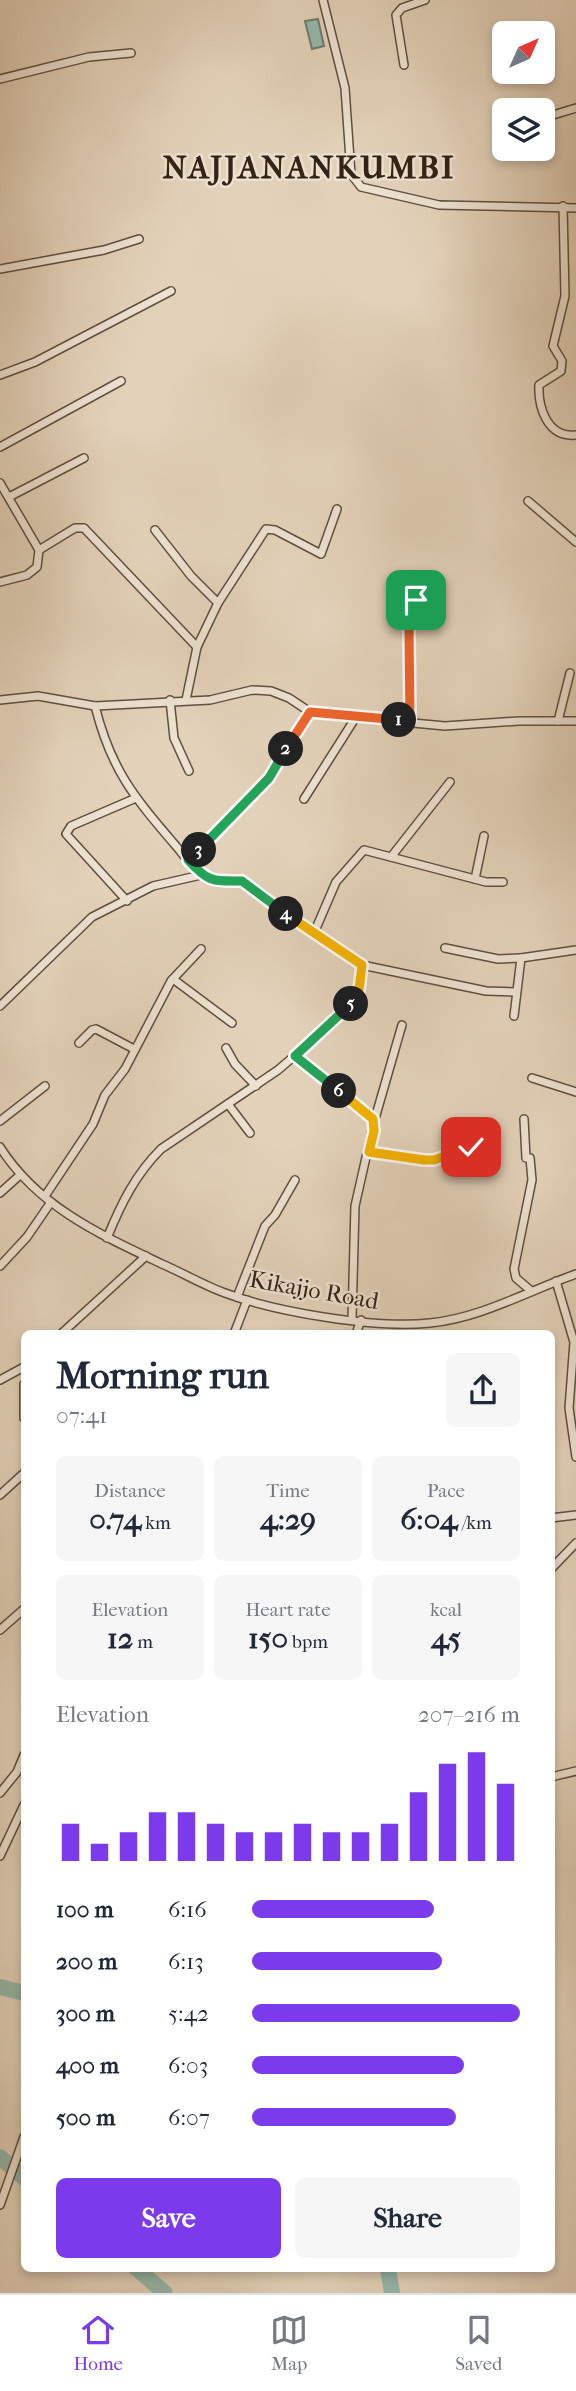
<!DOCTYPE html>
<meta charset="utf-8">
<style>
body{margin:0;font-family:"IM FELL French Canon",serif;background:#f6f6f7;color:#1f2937;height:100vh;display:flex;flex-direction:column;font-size:26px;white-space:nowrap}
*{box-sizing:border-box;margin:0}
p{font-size:23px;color:#747a83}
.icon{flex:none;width:38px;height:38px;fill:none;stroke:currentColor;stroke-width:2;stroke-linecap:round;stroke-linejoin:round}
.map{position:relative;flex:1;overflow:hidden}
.details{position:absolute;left:21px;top:1330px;width:534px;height:942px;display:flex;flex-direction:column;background:#fff;border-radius:10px;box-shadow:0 4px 10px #0003}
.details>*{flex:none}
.needle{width:46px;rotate:45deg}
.fabs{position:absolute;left:492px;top:21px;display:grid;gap:14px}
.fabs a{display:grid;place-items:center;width:63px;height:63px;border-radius:10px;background:#fff;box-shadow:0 4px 10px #0003;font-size:35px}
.pin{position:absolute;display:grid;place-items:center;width:60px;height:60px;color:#fff;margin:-30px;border-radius:14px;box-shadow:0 4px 10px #0006}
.km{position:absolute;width:35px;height:35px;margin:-18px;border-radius:50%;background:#222;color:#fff;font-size:19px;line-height:35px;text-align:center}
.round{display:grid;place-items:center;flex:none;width:74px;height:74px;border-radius:10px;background:#f6f6f7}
.overview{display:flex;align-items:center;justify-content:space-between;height:119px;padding:0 35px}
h1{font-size:38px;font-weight:700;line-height:52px}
.metrics{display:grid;grid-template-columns:repeat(3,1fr);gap:10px;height:119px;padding:7px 35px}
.metrics div{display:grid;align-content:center;border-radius:10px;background:#f6f6f7;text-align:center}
.metrics b{font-size:30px;font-weight:700}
.metrics small{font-size:19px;font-weight:400}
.metrics p{font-size:19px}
.chart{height:196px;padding:14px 35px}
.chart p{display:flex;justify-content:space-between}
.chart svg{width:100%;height:126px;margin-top:7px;stroke:#7c3aed;stroke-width:6}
.primary-button{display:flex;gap:14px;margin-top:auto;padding:14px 35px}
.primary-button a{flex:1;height:80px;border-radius:10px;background:#7c3aed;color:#fff;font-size:28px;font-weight:700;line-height:80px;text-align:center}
.primary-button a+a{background:#f6f6f7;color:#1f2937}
ul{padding:0 35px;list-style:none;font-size:23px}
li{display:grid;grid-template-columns:112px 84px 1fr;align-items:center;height:52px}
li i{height:18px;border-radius:9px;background:#7c3aed}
.dock{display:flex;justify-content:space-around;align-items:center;height:98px;border-top:2px solid #e0e1e3;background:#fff;font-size:19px;color:#747a83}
.dock a{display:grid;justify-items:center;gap:4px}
.dock .on{color:#7c3aed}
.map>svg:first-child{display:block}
.water{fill:#96b8ab;stroke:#6f7c6f;stroke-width:2}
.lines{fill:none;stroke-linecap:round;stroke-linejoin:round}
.river{stroke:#96b8ab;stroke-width:16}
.street-casing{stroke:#604f3e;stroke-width:10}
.street{stroke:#ede2d2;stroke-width:7}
.split-1-casing{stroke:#fff;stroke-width:14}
.split-2-casing{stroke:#fff;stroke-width:14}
.split-3-casing{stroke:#fff;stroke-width:14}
.split-4-casing{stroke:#fff;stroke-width:14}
.split-5-casing{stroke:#fff;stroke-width:14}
.split-6-casing{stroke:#fff;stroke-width:14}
.split-7-casing{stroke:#fff;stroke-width:14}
.split-8-casing{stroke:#fff;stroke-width:14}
.split-1{stroke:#f0652b;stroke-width:9}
.split-2{stroke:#f0652b;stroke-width:9}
.split-3{stroke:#22a559;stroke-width:9}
.split-4{stroke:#22a559;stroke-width:9}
.split-5{stroke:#f5b400;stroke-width:9}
.split-6{stroke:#22a559;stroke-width:9}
.split-7{stroke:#f5b400;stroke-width:9}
.split-8{stroke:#f5b400;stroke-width:9}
.labels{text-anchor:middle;stroke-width:5;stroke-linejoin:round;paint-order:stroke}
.street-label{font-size:24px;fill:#342314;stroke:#ede2d2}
.district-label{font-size:32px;font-weight:bold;letter-spacing:2px;fill:#342314;stroke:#ede2d2}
</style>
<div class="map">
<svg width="576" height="2293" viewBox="0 0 576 2293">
<rect width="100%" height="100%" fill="#e3d2ba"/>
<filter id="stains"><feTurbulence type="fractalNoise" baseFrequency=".00286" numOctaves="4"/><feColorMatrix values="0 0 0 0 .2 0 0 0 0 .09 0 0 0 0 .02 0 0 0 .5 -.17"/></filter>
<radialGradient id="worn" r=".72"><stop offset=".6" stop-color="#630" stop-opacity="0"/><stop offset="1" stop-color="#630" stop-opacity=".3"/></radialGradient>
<polygon class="water" points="318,19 324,46 312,49 305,21"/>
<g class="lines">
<g class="river">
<polyline points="0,1987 24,1993"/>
<polyline points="0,2157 24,2178"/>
<polyline points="136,2268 165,2293"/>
<polyline points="388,2268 392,2293"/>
</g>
<g class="street-casing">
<g id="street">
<polyline points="323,0 345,88 351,174 361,187 439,205 576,208"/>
<polyline points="404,65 396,15 402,8 425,0"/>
<polyline points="0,79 89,57 131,53"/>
<polyline points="553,115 576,108"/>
<path d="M563 206 565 296 553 346 562 361 561 371 539 385C538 407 547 438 576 435"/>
<polyline points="0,269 104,250 139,239"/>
<polyline points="0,375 35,362 171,291"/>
<polyline points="0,447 121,381"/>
<polyline points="0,483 39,550 37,567 27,575 0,582"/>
<polyline points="9,497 84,458"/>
<polyline points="528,501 576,542"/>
<polyline points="155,530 191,576 218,603 197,647"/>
<polyline points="39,550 75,528 84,528 197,647 186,700"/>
<polyline points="218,603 266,529 275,530 321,554 337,509"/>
<polyline points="0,700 38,696 95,706 210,700 252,690 271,691 289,698 310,712 328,715 445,726 519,721 576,721"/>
<polyline points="170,700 174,738 189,771"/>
<path d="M95 706C111 770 134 797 176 846 186 858 196 873 210 880 221 885 230 881 242 881L362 965 486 991 516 992"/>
<polyline points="410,721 409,631 416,600"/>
<polyline points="558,721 570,673"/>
<polyline points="304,799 356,717"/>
<polyline points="391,857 450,782"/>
<polyline points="188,860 269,778 310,712"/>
<polyline points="475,879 484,836"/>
<polyline points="127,901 66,834 71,826 136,798"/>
<polyline points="314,933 336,882 364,850 486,882 503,882"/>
<polyline points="445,948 498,959 521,958"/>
<polyline points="173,979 232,1023"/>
<polyline points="0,1006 92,917 153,886 201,875"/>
<polyline points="514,1016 521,958 576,950"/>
<polyline points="79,1043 92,1030 96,1029 134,1049"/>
<polyline points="226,1048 235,1064 256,1086"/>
<polyline points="295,1057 374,1122 355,1206 352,1319"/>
<polyline points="532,1078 576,1092"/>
<polyline points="228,1104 250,1133"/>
<polyline points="524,1119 526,1158 530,1158 532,1180 514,1269 516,1278 530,1290"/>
<polyline points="0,1121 45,1086"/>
<polyline points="374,1122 402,1025"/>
<path d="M0 1147C38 1207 101 1235 162 1264 183 1273 203 1285 225 1293 276 1312 376 1329 430 1323 481 1318 528 1291 576 1274"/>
<polyline points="368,1152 434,1160 471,1147"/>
<polyline points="0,1193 20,1175"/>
<polyline points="45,1196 93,1124 105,1095 125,1069 171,981 201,949"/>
<path d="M107 1238C121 1204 135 1175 161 1149L278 1070 334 1022 359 990 362 965"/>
<polyline points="0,1266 27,1237 51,1202"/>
<polyline points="556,1281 574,1342 569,1408 576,1457"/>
<polyline points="237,1297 265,1226 275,1215 295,1180"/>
<polyline points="61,1334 146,1256"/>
<polyline points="234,1334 247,1300"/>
<polyline points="356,1334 361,1320"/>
<polyline points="0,1380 24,1367"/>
<polyline points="24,1384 24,1418"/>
<polyline points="0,1495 24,1473"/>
<polyline points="551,1518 576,1515"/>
<polyline points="551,1569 576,1543"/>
<polyline points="0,1630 24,1609"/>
<polyline points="551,1777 576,1771"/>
<polyline points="0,1793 17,1772 24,1755"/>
<polyline points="0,1856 24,1805"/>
<polyline points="0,2205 24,2137"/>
</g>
</g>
<use href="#street" class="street"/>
</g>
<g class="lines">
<g class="split-1-casing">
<polyline id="split-1" points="399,720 410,721 409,631 416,600"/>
</g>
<g class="split-2-casing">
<polyline id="split-2" points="286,749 310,712 399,720"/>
</g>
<g class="split-3-casing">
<polyline id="split-3" points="199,850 269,778 286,749"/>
</g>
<g class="split-4-casing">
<path id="split-4" d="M199 850 188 860C209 883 213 881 242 881L286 914"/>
</g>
<g class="split-5-casing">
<polyline id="split-5" points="286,914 362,965 359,990 351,1004"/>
</g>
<g class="split-6-casing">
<polyline id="split-6" points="339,1091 295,1056 351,1004"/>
</g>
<g class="split-7-casing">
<polyline id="split-7" points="339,1091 373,1119 374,1131 369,1152 424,1160"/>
</g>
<g class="split-8-casing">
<polyline id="split-8" points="424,1160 434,1160 471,1147"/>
</g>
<use href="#split-1" class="split-1"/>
<use href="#split-2" class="split-2"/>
<use href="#split-3" class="split-3"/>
<use href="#split-4" class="split-4"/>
<use href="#split-5" class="split-5"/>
<use href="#split-6" class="split-6"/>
<use href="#split-7" class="split-7"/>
<use href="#split-8" class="split-8"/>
</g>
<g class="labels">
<g class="street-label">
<text transform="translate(314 1290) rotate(10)" y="8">Kikajjo Road</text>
</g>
<g class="district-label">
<text x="309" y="178">NAJJANANKUMBI</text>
</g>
</g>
<rect width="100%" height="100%" filter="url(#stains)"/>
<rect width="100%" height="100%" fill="url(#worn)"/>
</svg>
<div class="fabs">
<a><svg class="needle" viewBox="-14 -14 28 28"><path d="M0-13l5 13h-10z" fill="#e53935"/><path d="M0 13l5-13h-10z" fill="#747a83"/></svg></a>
<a><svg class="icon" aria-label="layers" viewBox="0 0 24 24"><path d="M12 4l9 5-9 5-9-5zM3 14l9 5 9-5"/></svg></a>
</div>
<div class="pin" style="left:416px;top:600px;background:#1e9e55"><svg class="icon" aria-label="arrive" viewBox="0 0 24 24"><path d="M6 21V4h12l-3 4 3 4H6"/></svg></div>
<div class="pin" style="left:471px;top:1147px;background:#d93025"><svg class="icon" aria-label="check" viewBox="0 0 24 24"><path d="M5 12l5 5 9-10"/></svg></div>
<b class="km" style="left:399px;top:720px">1</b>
<b class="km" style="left:286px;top:749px">2</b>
<b class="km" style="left:199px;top:850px">3</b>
<b class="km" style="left:286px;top:914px">4</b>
<b class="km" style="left:351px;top:1004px">5</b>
<b class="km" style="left:339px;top:1091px">6</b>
<section class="details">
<div class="overview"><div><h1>Morning run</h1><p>07:41</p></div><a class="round"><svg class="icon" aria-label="share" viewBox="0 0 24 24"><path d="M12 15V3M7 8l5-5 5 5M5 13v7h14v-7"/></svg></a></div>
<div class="metrics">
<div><p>Distance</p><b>0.74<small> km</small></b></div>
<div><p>Time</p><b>4:29</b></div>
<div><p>Pace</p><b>6:04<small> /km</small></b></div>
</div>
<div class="metrics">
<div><p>Elevation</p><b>12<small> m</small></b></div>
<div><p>Heart rate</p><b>150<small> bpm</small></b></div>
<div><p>kcal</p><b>45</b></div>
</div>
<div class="chart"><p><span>Elevation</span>207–216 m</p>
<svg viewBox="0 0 160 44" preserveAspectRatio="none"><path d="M5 44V31M15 44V38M25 44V34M35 44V27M45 44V27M55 44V31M65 44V34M75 44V34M85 44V31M95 44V34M105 44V34M115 44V31M125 44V20M135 44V10M145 44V6M155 44V17"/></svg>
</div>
<ul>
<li><b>100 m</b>6:16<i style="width:68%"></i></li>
<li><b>200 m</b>6:13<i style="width:71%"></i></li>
<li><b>300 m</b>5:42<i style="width:100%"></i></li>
<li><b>400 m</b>6:03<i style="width:79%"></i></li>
<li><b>500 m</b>6:07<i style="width:76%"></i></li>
</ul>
<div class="primary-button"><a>Save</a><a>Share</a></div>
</section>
</div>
<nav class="dock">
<a class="on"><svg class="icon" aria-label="home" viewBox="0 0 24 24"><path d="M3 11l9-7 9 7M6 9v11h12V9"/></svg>Home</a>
<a><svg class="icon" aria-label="map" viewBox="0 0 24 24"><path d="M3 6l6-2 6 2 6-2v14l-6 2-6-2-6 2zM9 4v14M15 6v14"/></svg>Map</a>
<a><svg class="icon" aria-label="saved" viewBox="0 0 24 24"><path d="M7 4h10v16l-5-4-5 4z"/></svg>Saved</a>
</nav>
